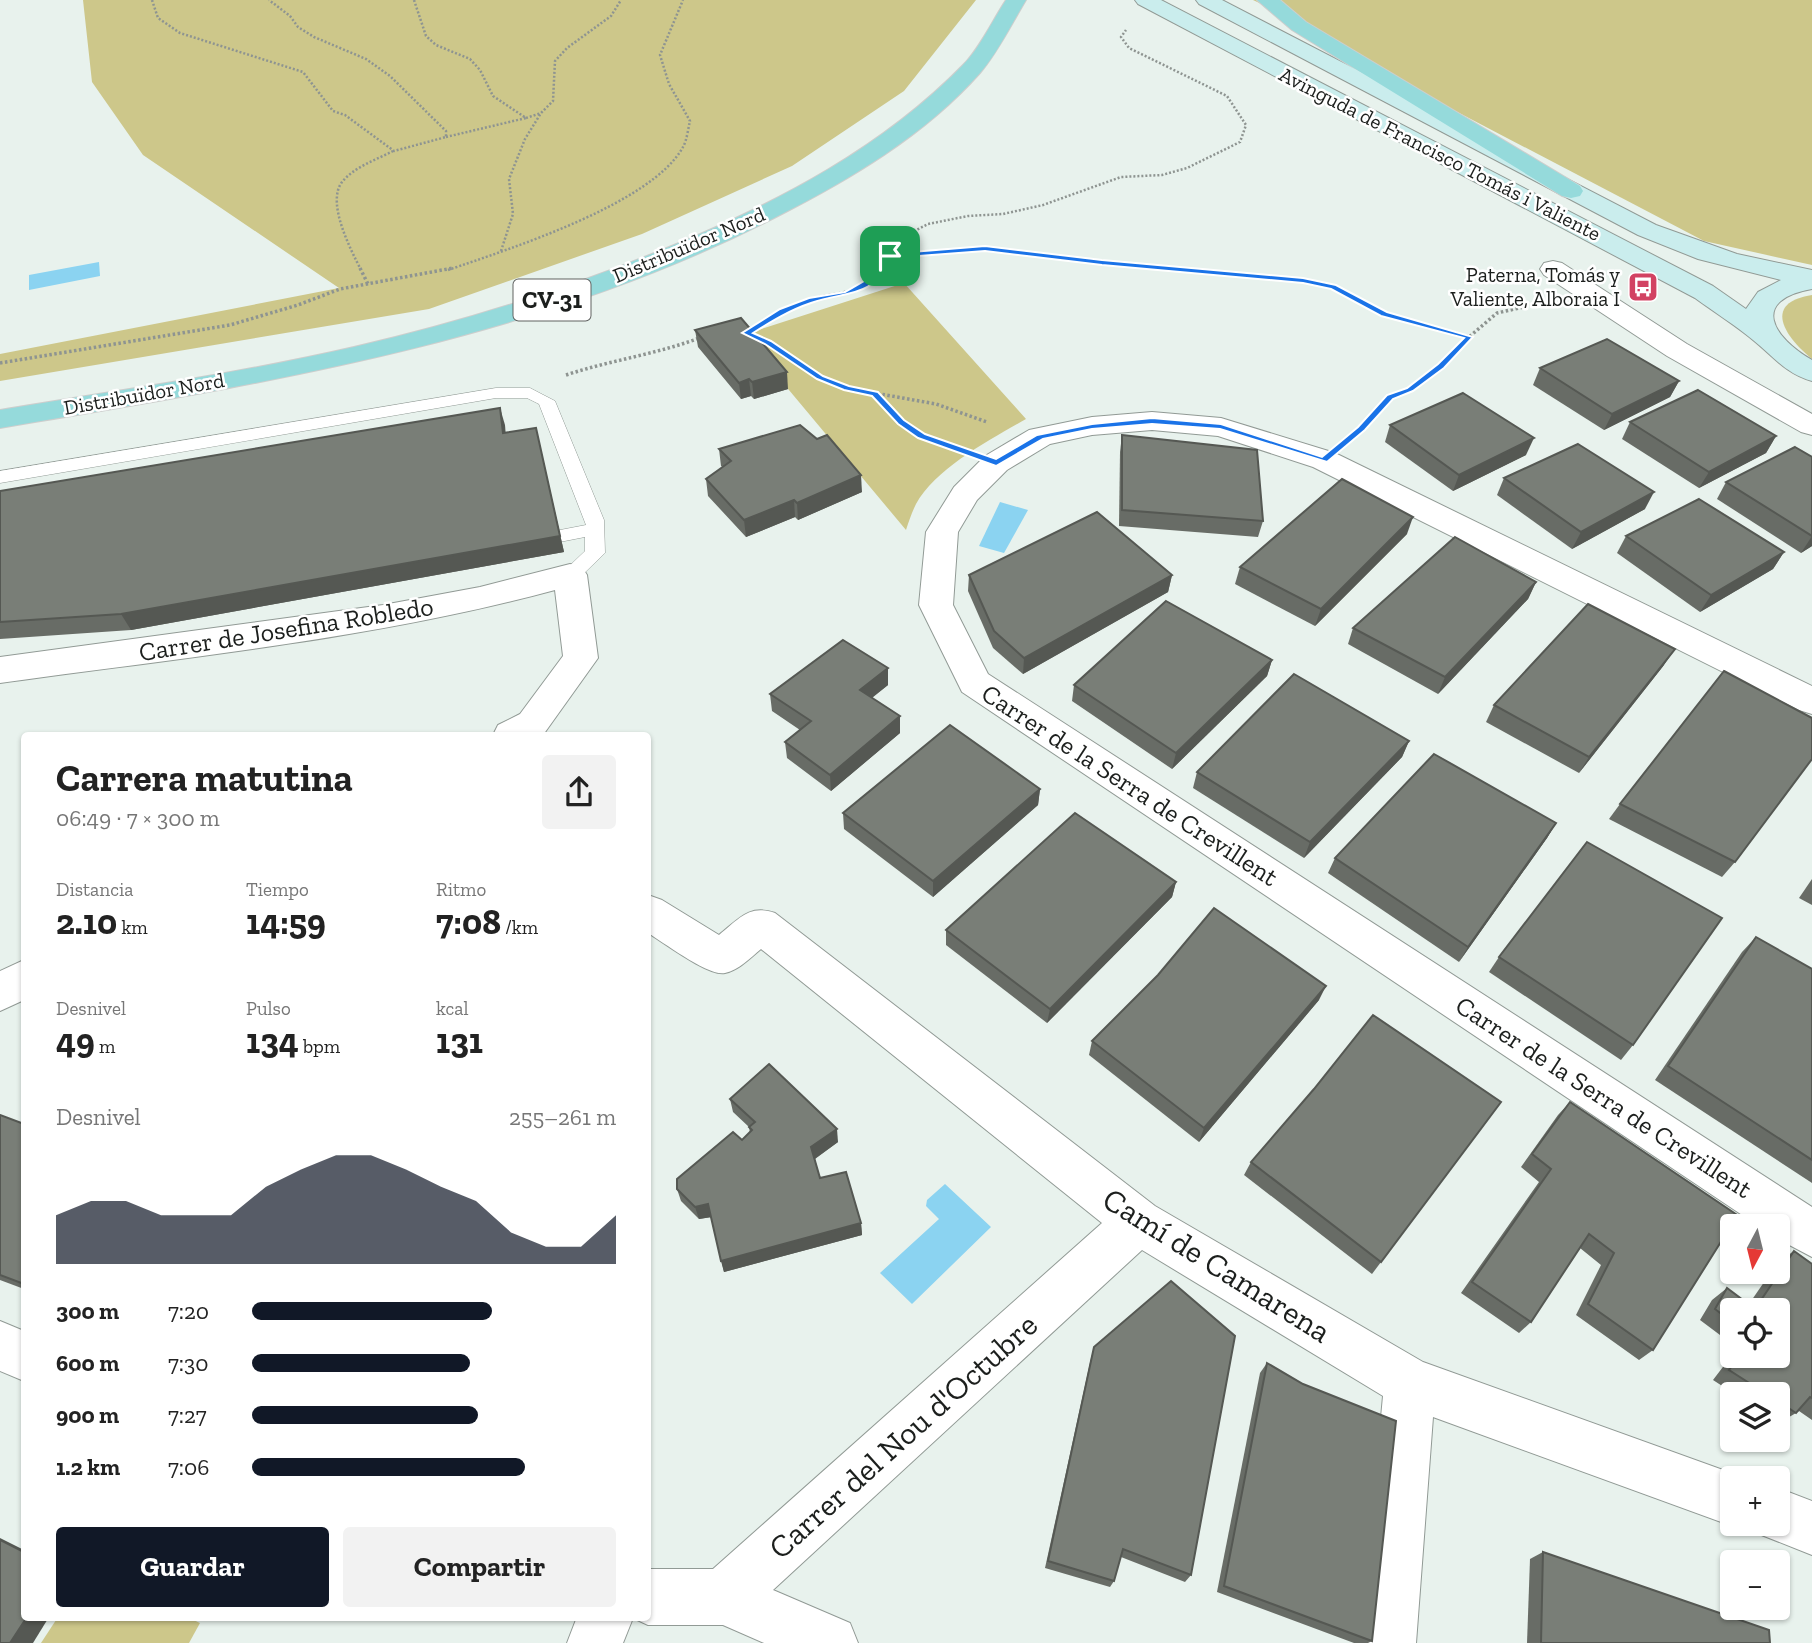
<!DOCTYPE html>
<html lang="es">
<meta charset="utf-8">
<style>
body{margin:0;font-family:"Zilla Slab",serif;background:#f2f2f2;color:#222;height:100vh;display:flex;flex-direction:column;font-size:26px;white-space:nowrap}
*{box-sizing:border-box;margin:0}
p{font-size:23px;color:#767676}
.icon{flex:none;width:38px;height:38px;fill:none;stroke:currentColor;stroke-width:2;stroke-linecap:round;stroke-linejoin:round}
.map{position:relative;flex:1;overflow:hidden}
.drawer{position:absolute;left:21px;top:732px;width:630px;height:889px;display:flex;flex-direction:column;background:#fff;border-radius:7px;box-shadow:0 2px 5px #0004}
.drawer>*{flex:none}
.needle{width:46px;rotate:187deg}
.controls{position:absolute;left:1720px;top:1214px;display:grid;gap:14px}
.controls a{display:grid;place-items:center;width:70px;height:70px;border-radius:7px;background:#fff;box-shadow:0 2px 5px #0004;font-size:35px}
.pin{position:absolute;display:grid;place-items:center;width:60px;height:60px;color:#fff;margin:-30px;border-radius:14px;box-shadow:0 4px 10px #0006}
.round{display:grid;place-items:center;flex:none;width:74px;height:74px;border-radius:7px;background:#f2f2f2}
.head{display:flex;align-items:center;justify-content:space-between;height:119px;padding:0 35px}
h1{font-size:38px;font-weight:700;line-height:52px}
.figures{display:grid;grid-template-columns:repeat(3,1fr);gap:10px;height:119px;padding:7px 35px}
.figures div{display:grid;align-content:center}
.figures b{font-size:35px;font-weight:700}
.figures small{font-size:19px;font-weight:400}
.figures p{font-size:19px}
.chart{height:196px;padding:14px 35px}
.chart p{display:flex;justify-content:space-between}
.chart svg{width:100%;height:126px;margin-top:7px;fill:#111827;opacity:.7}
.cta{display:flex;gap:14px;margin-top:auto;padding:14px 35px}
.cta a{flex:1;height:80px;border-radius:7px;background:#111827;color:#fff;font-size:28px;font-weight:700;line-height:80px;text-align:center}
.cta a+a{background:#f2f2f2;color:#222}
ul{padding:0 35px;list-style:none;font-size:23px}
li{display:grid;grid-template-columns:112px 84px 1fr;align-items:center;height:52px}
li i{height:18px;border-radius:9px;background:#111827}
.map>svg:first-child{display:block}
.green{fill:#cdc78a}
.water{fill:#8bd3f1}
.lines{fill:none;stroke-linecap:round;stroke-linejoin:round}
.lane-casing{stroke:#919a95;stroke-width:1}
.street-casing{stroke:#919a95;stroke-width:2}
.secondary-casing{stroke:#919a95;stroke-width:2}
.primary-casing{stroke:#cdcecd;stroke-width:2}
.path-far1{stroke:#8e9491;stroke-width:2.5;stroke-dasharray:2 2;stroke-linecap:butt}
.path{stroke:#8e9491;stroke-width:3.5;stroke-dasharray:2.5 2.5;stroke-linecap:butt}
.lane{fill:#fff;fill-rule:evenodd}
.street{fill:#fff;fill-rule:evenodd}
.secondary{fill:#caeded;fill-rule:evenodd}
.primary{fill:#95dadb;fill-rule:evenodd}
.wall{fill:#686c66}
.shaded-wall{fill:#555853}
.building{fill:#797e77;stroke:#555853;stroke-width:2}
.route{fill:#1a73e8;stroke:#fff;stroke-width:2;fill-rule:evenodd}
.labels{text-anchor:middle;stroke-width:5;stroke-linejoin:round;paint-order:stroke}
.far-street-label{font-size:21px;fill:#1c1f1d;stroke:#fff}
.far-poi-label{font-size:21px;fill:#1c1f1d;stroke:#fff;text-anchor:end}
.shield{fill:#fff;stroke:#606261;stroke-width:2}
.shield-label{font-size:24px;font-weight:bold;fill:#1c1f1d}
.street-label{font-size:26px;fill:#1c1f1d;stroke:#fff}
.near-street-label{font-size:32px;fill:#1c1f1d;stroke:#fff}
</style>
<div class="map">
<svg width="1812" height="1643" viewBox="0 0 1812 1643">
<rect width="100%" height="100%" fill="#e8f2ed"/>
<g class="green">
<polygon points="83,0 976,0 904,91 792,166 642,234 429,309 0,381 0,354 339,288 143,155 92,82"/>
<polygon points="1253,0 1812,0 1812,265 1704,241 1444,105 1315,29"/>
<path d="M904 283 1026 419C991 439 936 468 916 504 912 512 909 521 906 530L743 335Z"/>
<path d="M1812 295V359C1787 339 1760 303 1812 295Z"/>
<polygon points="58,1617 187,1617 200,1623 189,1643 41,1643"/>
</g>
<g class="water">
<polygon points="99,262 100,276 29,290 29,275"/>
<polygon points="1000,502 1028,510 1004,553 979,546"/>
<polygon points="945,1184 991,1227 912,1304 880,1273 939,1219 926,1206 927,1200"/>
</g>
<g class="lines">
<g class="lane-casing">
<polygon id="lane" points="496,388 530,388 555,401 604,520 605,553 577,580 563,580 560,575 585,551 585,537 529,548 522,546 519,542 522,538 529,536 586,525 539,404 527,398 496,398 0,483 0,471"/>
</g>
<g class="street-casing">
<g id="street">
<polygon points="1553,261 1562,263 1687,344 1812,414 1812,435 1801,432 1667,356 1544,275 1540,269 1544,263"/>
<polygon points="1152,412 1221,418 1335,453 1812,686 1812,714 1799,710 1313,467 1218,436 1152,430 1092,435 1050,444 1007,470 977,500 958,532 953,605 988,674 1812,1207 1812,1257 1778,1239 1778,1227 1760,1227 962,692 919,605 926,532 954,487 985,456 1029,430 1092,417"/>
<path d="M570 564 582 567 587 575 598 658 543 735H493L498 725 520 714 563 656 555 590C374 639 185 657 0 683V657L383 605 480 587Z"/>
<path d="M648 895 662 900 719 935C739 919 749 904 775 913L1155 1206 1423 1362 1748 1479H1732V1524H1736L1732 1526 1433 1417 1416 1643H1360L1383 1396 1142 1250 773 1590 850 1623 858 1643H764L723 1625H648L633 1618 623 1643H567L577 1617H648V1569H713L1102 1223 761 949C750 958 739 970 725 973 709 977 663 942 648 933Z"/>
<polygon points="24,960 24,1000 0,1011 0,971"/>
<polygon points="0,1321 24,1331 24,1381 0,1371"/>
<polygon points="1778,1488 1812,1501 1812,1555 1759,1534 1755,1524 1778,1524"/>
</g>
</g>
<g class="secondary-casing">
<path id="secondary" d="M1135 0H1161L1713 286 1746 309 1758 292 1781 280 1698 259 1638 235 1199 4 1196 0H1222L1656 225 1737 254 1812 270V289C1750 300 1772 337 1812 360V381C1786 374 1773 356 1753 340 1735 325 1714 312 1695 298L1138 4Z"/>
</g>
<g class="primary-casing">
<g id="primary">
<path d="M1006 0H1026C1012 23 998 52 980 73 924 136 849 180 774 218 532 342 265 383 0 428V410C118 390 237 374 354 347 463 322 570 288 674 245 779 202 883 147 963 65 980 48 992 21 1006 0Z"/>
<polygon points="1257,0 1280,0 1306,22 1580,186 1583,191 1580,196 1571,198 1562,196 1292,30"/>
</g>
</g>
<g class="path-far1">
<polyline points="152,0 158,18 180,33 303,72 333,111 345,115 394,151 446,137 446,131 390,76 366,59 314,37 298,27 290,16 269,0"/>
<polyline points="414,0 426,36 436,45 470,59 480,70 493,96 526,118 446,137"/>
<polyline points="526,118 541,113 553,101 555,61 567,48 611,16 621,0"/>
<polyline points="501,251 513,214 509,179 525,139 541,113"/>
<polyline points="890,256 899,239 928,224 968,216 1003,214 1043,205 1121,177 1162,175 1187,168 1240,142 1246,125 1227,96 1129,48 1121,37 1126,30"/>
<path d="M361 270C351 250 326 203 342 182 354 167 376 160 393 151"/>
<path d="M448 270C509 249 652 204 683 147 687 140 688 129 690 121L669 84 660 55 683 0"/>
<polyline points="883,270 890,256 985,248 1182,270"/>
</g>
<g class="path">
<polyline points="360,268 368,284"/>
<polyline points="1166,268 1303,280 1334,287 1384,314 1469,337 1497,313 1537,304"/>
<path d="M747 333C767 320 787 307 811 300 835 292 871 294 884 268"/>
<polyline points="752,336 768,342 819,377 847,388 936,404 987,422"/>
<polyline points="0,363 230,325 298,305 340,289 453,268"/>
<path d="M566 375C611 360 658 354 702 337"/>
<path d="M875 395C905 426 912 433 954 446"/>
<polyline points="1356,433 1390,397 1410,390 1441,366 1469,337"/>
</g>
<use href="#lane" class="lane"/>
<use href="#street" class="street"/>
<use href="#secondary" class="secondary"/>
<use href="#primary" class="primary"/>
</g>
<g class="wall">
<polygon points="695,330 788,389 754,399 751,396 741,399 698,347"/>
<polygon points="1540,368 1679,381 1670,397 1604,430 1533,385"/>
<polygon points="500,408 505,433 540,445 564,552 131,630 0,639 0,491"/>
<polygon points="1630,422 1776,436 1766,453 1699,488 1622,439"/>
<polygon points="1390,425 1526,455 1453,491 1385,442"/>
<polygon points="1122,435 1263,521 1258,537 1119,526 1120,452"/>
<polygon points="719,449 862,492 798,520 795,517 746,537 708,496 706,479 723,467 721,466"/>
<polygon points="1812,457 1812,546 1801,553 1717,499 1726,482"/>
<polygon points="1504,478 1645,509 1572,549 1497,495"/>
<polygon points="1407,534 1315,626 1235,584 1240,567"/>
<polygon points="1626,536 1784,552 1773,569 1700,612 1617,553"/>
<polygon points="969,575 1172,575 1168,592 1023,674 993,648 968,591"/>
<polygon points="1536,582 1528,599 1438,694 1348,644 1353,628"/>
<polygon points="1272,660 1267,676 1172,769 1072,701 1074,685"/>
<polygon points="1664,665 1579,773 1486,722 1494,705"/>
<polygon points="888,668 888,685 872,698 900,716 900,733 831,791 787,758 785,742 800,730 772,711 770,694"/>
<polygon points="1409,741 1402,757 1304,858 1193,788 1197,772"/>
<polygon points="1040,789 1038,805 933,897 844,829 843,813"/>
<polygon points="1620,804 1735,862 1722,877 1609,819"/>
<polygon points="1556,823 1547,838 1459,962 1328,873 1335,858"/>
<polygon points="1812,879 1812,905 1799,898"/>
<polygon points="1176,882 1172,897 1047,1023 946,945 946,930"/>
<polygon points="1756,937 1812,969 1812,1183 1655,1080 1742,952"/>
<polygon points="1499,957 1633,1045 1621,1060 1489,972"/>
<polygon points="1319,1000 1199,1142 1089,1055 1092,1041"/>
<polygon points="1314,1089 1501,1102 1372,1274 1244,1175 1251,1162"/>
<polygon points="730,1099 838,1142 815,1159 820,1178 861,1223 862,1235 724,1272 711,1217 699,1219 681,1201 677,1189 742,1140 750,1133 749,1127 733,1112"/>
<polygon points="1570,1102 1732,1227 1732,1235 1722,1244 1720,1243 1653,1350 1639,1360 1576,1315 1601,1265 1580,1248 1531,1322 1519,1333 1461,1293 1539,1182 1521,1167 1558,1115"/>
<polygon points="0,1115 24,1124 24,1289 0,1280"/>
<polygon points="1794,1251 1812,1264 1812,1420 1799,1411 1796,1413 1779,1423 1778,1395 1736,1395 1713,1380 1732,1355 1732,1356 1778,1356 1732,1311 1732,1344 1700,1320 1712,1300 1727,1288 1749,1304 1771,1272 1778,1272 1778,1262"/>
<polygon points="1094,1347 1191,1575 1185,1582 1121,1557 1114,1581 1110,1587 1045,1568 1091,1358"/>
<polygon points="1267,1363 1372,1641 1368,1643 1354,1643 1217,1592 1260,1373"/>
<polygon points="1543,1552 1770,1643 1527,1643 1530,1559"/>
</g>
<g class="shaded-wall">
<polygon points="787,372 788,389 754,399 752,382"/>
<polygon points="749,379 751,396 741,399 739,383"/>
<polygon points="1679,381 1670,397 1604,430 1612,414"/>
<polygon points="500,408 505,425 507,450 503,433"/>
<polygon points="536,428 564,552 131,630 121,614"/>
<polygon points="1776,436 1766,453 1699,488 1709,472"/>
<polygon points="1534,438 1526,455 1453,491 1459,475"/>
<polygon points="861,475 862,492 798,520 797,503"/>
<polygon points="1654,492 1645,509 1572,549 1581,532"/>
<polygon points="794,500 795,517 746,537 744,520"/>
<polygon points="1413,517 1407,534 1315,626 1321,609"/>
<polygon points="1812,536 1812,546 1801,553"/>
<polygon points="1784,552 1773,569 1700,612 1711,595"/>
<polygon points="1172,575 1168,592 1023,674 1024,658"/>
<polygon points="1536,582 1528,599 1438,694 1445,677"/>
<polygon points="1675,649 1664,665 1579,773 1589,757"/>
<polygon points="1272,660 1267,676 1172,769 1176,753"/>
<polygon points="888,668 888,685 861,706 860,690"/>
<polygon points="900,716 900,733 831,791 830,775"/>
<polygon points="1409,741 1402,757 1304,858 1310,842"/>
<polygon points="1040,789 1038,805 933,897 933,881"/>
<polygon points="1556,823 1547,838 1459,962 1468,947"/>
<polygon points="1176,882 1172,897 1047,1023 1050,1009"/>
<polygon points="1326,986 1319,1000 1199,1142 1204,1128"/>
<polygon points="837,1129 838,1142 813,1160 811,1147"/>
<polygon points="708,1204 712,1217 699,1219 695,1207"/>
<polygon points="861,1223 862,1235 724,1272 721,1261"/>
<polygon points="0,1538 24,1550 24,1552 0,1540"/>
<polygon points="27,1617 49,1617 33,1643 10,1643"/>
</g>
<g class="building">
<polygon points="741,318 787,372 752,382 749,379 739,383 695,330"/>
<polygon points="1607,339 1679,381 1612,414 1540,368"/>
<polygon points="1698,390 1776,436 1709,472 1630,422"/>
<polygon points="1463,393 1534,438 1459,475 1390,425"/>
<polygon points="500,408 503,433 536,428 560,536 121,614 0,622 0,491"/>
<polygon points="800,425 817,439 827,435 861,475 797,503 794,500 744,520 706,479 731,461 719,449"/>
<polygon points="1122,435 1257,450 1263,521 1122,510"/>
<polygon points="1578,444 1654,492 1581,532 1504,478"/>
<polygon points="1795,447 1812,457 1812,536 1726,482"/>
<polygon points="1342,479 1413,517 1321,609 1240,567"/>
<polygon points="1699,499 1784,552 1711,595 1626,536"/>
<polygon points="1097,512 1172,575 1024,658 994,631 969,575"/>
<polygon points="1455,537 1536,582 1445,677 1353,628"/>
<polygon points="1166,601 1272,660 1176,753 1074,685"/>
<polygon points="1588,604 1675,649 1589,757 1494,705"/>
<polygon points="843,640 888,668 860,690 900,716 830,775 785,742 811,721 770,694"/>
<polygon points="1724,671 1812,718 1812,759 1735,862 1620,804"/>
<polygon points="1294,674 1409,741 1310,842 1197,772"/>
<polygon points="950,725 1040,789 933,881 843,813"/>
<polygon points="1434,754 1556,823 1468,947 1335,858"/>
<polygon points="1075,813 1176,882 1050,1009 946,930"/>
<polygon points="1587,842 1722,918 1633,1045 1499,957"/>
<polygon points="1214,908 1326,986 1204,1128 1092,1041 1158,975"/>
<polygon points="1756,937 1812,969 1812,1160 1668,1066"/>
<polygon points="1373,1015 1501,1102 1381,1262 1251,1162 1314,1089"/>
<polygon points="769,1064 837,1129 811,1147 820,1178 846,1172 861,1223 721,1261 708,1204 695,1207 677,1189 677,1179 733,1132 742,1140 752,1130 749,1127 755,1122 730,1099"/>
<polygon points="1570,1102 1746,1221 1741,1227 1732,1227 1732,1230 1729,1229 1653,1350 1588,1304 1614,1253 1589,1234 1531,1322 1472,1282 1551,1169 1532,1154"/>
<polygon points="0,1115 24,1124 24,1284 0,1275"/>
<polygon points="1794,1251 1812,1264 1812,1398 1810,1397 1796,1413 1778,1401 1778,1395 1768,1395 1729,1370 1740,1356 1778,1356 1778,1311 1732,1311 1732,1322 1715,1309 1727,1288 1755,1309"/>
<polygon points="1171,1281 1235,1336 1191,1575 1123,1549 1114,1581 1048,1561 1094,1347"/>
<polygon points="1267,1363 1303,1384 1396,1421 1372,1641 1224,1586"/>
<polygon points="0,1540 24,1552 24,1617 27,1617 10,1643 0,1643"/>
<polygon points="1543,1552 1769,1630 1770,1643 1541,1643"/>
</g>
<path class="route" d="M985 246 1102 260 1303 278 1336 285 1387 312 1473 337 1444 368 1413 391 1393 399 1365 430 1327 462 1220 429 1152 424 1092 429 1043 439 996 466 918 438 898 424 872 396 844 390 817 379 765 344 742 333 780 309 809 298 845 292 876 274 887 254ZM985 251 1102 265 1303 283 1331 289 1381 316 1464 338 1438 364 1407 388 1387 395 1358 427 1322 457 1221 424 1152 418 1092 424 1037 435 996 459 925 434 904 420 878 392 849 386 823 376 771 341 753 333C772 321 790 310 811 303 848 290 871 300 892 258Z"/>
<defs>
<g id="bus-square" transform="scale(1.575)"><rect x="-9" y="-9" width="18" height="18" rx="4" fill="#d24262" stroke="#fff"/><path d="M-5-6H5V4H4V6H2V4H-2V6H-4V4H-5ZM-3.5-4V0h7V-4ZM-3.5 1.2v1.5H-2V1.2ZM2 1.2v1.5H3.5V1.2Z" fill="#fff"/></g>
</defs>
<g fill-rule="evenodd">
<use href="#bus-square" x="1643" y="287"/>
</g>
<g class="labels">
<g class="far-street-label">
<text transform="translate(1440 154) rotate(27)" y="7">Avinguda de Francisco Tomás i Valiente</text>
<text transform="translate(689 245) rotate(-23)" y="7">Distribuïdor Nord</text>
<text transform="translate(144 394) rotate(-10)" y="7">Distribuïdor Nord</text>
</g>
<g class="far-poi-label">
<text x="1620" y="282">Paterna, Tomás y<tspan x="1620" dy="24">Valiente, Alboraia I</tspan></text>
</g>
<rect class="shield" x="513.5" y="279.5" width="77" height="41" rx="5"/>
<g class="shield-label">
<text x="552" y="308">CV-31</text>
</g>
<g class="street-label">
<text transform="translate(286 629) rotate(-9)" y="9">Carrer de Josefina Robledo</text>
<text transform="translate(1130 785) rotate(33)" y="9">Carrer de la Serra de Crevillent</text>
<text transform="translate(1604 1097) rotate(33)" y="9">Carrer de la Serra de Crevillent</text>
</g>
<g class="near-street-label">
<text transform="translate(1217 1265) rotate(32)" y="11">Camí de Camarena</text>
<text transform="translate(903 1436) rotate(-42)" y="11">Carrer del Nou d'Octubre</text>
</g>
</g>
</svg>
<div class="controls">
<a><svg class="needle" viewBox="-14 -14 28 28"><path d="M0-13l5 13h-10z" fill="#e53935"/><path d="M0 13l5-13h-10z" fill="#767676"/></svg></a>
<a><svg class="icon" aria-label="locate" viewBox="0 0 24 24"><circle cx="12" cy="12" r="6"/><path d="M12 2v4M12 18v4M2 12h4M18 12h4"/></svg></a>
<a><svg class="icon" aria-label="layers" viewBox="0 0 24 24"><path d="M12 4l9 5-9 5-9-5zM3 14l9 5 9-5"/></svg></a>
<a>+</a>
<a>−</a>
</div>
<div class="pin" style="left:890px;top:256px;background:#1e9e55"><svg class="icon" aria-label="arrive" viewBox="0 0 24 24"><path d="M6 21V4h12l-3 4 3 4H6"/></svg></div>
<section class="drawer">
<div class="head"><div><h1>Carrera matutina</h1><p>06:49 · 7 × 300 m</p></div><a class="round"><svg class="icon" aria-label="share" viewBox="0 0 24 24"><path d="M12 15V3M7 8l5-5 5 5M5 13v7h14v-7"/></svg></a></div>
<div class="figures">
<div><p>Distancia</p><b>2.10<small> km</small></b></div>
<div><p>Tiempo</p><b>14:59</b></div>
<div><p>Ritmo</p><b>7:08<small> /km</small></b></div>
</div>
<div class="figures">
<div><p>Desnivel</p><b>49<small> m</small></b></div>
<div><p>Pulso</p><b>134<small> bpm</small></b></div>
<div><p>kcal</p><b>131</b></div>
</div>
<div class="chart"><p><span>Desnivel</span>255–261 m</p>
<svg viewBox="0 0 160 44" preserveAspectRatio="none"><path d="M0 44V27L10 22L20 22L30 27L40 27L50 27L60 17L70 11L80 6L90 6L100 11L110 17L120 22L130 33L140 38L150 38L160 27V44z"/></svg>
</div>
<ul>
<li><b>300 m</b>7:20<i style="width:66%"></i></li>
<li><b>600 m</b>7:30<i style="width:60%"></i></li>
<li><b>900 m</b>7:27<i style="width:62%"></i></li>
<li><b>1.2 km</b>7:06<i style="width:75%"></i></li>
</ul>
<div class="cta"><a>Guardar</a><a>Compartir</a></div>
</section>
</div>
